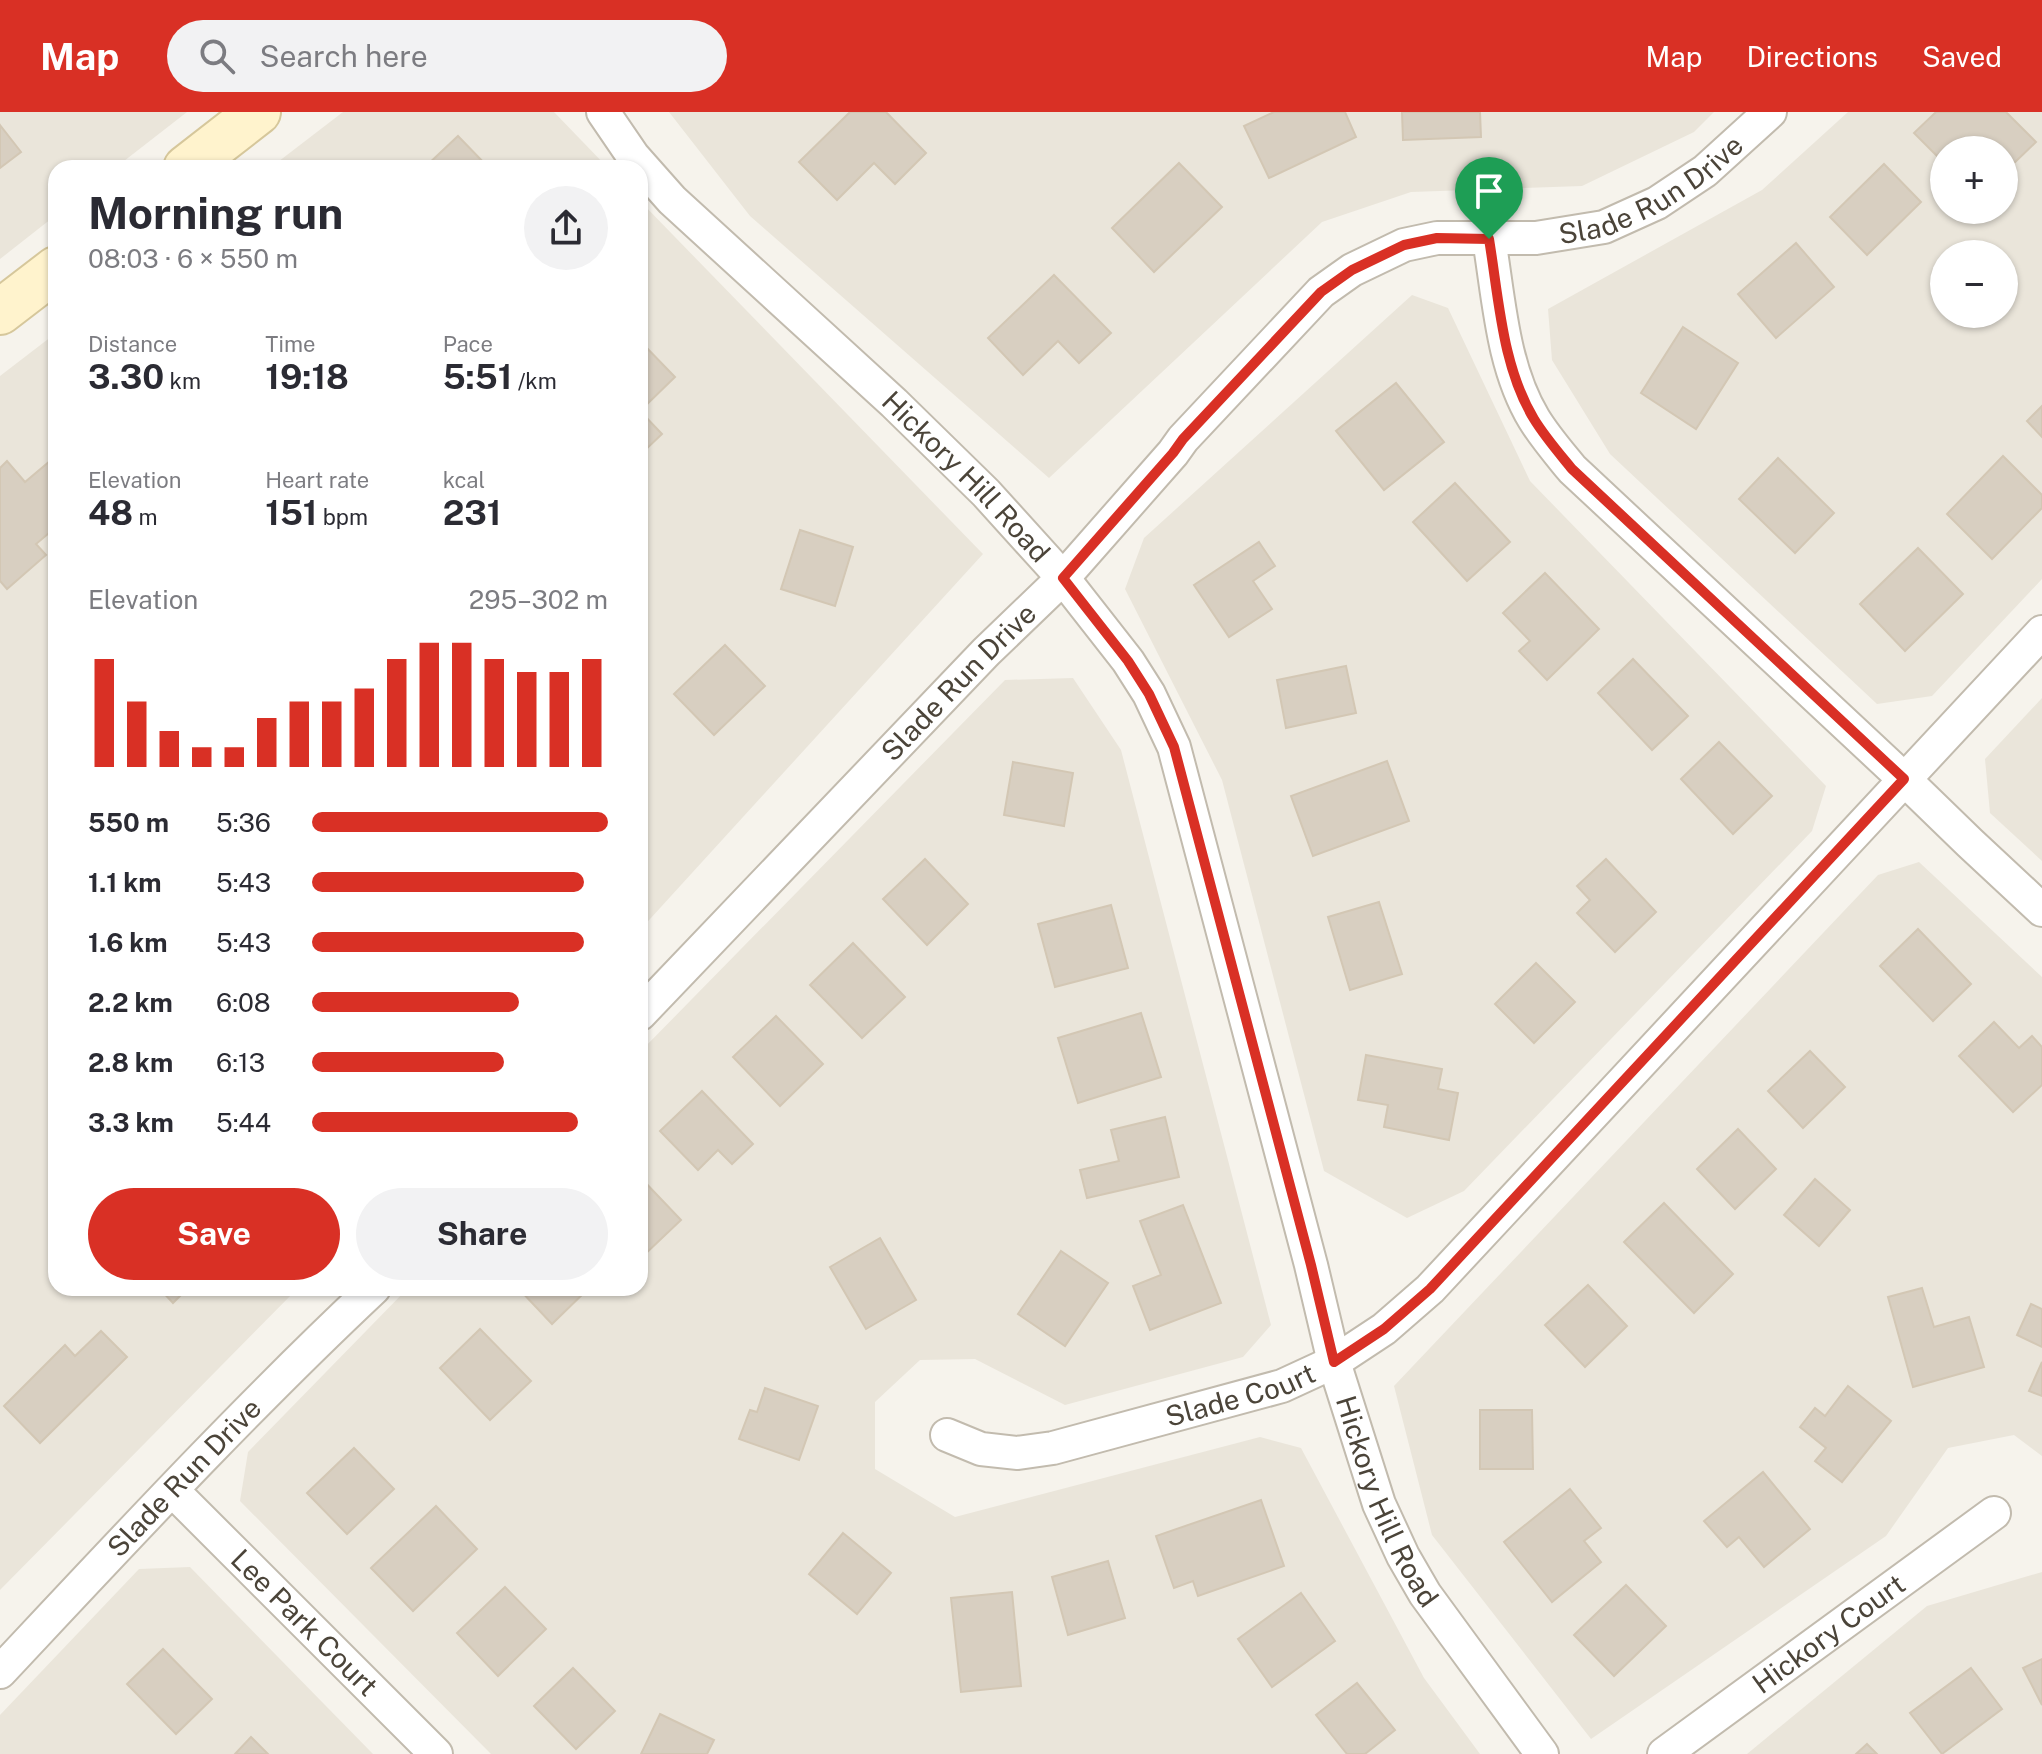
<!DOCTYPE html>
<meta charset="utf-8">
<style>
body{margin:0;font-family:"Public Sans",sans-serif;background:#f2f2f3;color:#2b2b33;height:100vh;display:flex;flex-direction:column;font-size:30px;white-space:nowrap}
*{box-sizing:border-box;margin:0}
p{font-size:26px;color:#7c7c81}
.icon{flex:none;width:44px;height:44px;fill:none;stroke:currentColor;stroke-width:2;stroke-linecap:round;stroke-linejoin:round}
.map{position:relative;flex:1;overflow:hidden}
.panel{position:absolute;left:48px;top:48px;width:600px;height:1136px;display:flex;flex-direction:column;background:#fff;border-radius:24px;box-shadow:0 2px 6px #0004}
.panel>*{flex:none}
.buttons{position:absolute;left:1930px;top:24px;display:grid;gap:16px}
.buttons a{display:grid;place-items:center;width:88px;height:88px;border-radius:50%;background:#fff;box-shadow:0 2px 6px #0004;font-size:40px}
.pin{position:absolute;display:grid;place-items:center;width:68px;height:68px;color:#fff;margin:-82px -34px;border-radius:50% 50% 50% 0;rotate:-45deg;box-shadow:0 0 8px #0007}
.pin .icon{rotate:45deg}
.round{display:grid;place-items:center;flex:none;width:84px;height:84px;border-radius:42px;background:#f2f2f3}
.overview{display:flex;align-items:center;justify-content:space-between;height:136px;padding:0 40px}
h1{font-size:44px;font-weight:700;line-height:60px}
.metrics{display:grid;grid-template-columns:repeat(3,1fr);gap:12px;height:136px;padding:8px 40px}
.metrics div{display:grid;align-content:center}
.metrics b{font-size:34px;font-weight:700}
.metrics small{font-size:22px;font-weight:400}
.metrics p{font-size:22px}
.chart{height:224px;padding:16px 40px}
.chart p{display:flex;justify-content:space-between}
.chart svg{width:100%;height:144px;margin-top:8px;stroke:#d93025;stroke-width:6}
.action{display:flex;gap:16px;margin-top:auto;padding:16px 40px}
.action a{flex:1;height:92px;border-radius:48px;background:#d93025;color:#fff;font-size:32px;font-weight:700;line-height:92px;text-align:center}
.action a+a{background:#f2f2f3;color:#2b2b33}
ul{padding:0 40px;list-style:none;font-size:26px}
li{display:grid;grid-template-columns:128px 96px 1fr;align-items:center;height:60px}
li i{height:20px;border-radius:10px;background:#d93025}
header{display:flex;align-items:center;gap:48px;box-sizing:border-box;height:112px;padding:0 40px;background:#d93025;color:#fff}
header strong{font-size:38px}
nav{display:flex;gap:44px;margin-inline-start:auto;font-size:28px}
.search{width:560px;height:72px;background:#f2f2f3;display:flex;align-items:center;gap:20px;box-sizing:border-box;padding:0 28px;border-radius:44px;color:#7c7c81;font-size:30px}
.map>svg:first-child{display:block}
.residential{fill:#eae5da;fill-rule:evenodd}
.building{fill:#d8cfc1;stroke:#d3c7b4;stroke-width:2}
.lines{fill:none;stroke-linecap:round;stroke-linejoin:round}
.street-casing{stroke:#c2bbae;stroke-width:36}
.secondary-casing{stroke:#d6c79b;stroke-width:48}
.street{stroke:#fff;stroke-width:32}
.secondary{stroke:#fff3cd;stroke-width:44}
.route-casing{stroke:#fff;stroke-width:16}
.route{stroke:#d93025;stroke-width:10}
.labels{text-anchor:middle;stroke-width:8;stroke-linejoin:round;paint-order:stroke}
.street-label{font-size:28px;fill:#4b4439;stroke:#fff}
</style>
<header>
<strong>Map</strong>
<div class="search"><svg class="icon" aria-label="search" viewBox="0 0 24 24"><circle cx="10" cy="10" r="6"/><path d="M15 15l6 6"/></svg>Search here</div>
<nav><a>Map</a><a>Directions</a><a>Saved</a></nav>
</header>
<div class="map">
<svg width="2042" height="1642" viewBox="0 0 2042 1642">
<rect width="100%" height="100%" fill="#f6f3ec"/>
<g class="residential">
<polygon points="0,0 187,0 115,56 56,56 56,103 0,147"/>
<polygon points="343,0 554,0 608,56 270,56"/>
<polygon points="669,0 1714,0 1694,20 1582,74 1411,80 1322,110 1049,366 750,104"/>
<path d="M1848 0H2042V467L1932 584 1877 592 1610 342 1552 248 1548 197 1762 78ZM1944 38H2004V98H1944ZM1944 142H2004V202H1944Z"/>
<polygon points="640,89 983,442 640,818"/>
<polygon points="1412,183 1448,196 1530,369 1826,674 1812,719 1464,1079 1407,1106 1324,1059 1222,668 1125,477 1144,426"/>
<polygon points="56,221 56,1176 298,1176 0,1478 0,264"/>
<polygon points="1073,566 1121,638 1271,1213 1243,1245 1065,1293 975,1247 920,1248 875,1290 875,1357 955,1405 1260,1325 1301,1336 1424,1566 1480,1642 491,1642 240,1389 248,1340 408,1176 640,1176 640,940 1005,568"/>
<polygon points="2042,586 2042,749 1990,701 1985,647"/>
<polygon points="1919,750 2042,865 2042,1344 2014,1323 1948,1336 1886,1424 1591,1627 1432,1423 1394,1274 1878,763"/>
<polygon points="190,1455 373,1642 0,1642 0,1603 139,1457"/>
<polygon points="2042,1460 2042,1642 1747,1642 1927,1494"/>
</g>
<g class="building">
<polygon points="850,0 886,0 926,41 895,72 874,51 837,88 799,50"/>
<polygon points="1274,0 1345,0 1356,25 1269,66 1244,14"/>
<polygon points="1402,0 1480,0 1481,25 1403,28"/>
<polygon points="1936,0 2006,0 2036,30 2013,52 2004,43 2004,38 1999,38 1990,29 1981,38 1944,38 1944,51 1914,21"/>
<polygon points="0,13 21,40 0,56"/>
<polygon points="458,24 489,56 424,56"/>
<polygon points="1179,51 1222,95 1154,160 1112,116"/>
<polygon points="1884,52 1921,90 1867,143 1830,105"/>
<polygon points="1796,131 1834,175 1776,226 1738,182"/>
<polygon points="1054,163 1111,221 1079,251 1058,229 1023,263 988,226"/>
<polygon points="1683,215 1738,251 1696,317 1641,281"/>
<polygon points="641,230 675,265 640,299 662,322 640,343 640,231"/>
<polygon points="1396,271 1444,330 1384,378 1336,319"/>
<polygon points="2042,294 2042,325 2027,309"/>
<polygon points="56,344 56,415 36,432 46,443 7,477 0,469 0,356 7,349 25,370"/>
<polygon points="2003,344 2042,383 2042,396 1992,447 1947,402"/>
<polygon points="1778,346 1834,401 1795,441 1739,387"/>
<polygon points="1455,371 1510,430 1467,469 1413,410"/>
<polygon points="800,418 853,435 835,494 781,477"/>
<polygon points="1259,430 1275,454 1253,469 1272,497 1229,525 1194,473"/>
<polygon points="1918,436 1963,482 1905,539 1860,492"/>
<polygon points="1545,461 1599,517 1547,568 1519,539 1530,529 1503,501"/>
<polygon points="725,533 765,574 714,623 674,582"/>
<polygon points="1633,547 1688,604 1652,638 1598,581"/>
<polygon points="1346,554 1356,601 1286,616 1277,568"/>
<polygon points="1719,630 1772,684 1733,722 1681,667"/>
<polygon points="1387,649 1409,709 1313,744 1291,684"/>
<polygon points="1013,650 1073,661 1064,714 1004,703"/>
<polygon points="925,747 968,792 927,833 883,787"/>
<polygon points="1606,747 1656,800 1615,840 1577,801 1590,788 1577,774"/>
<polygon points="1379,790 1402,862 1350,878 1328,805"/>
<polygon points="1111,793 1128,856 1055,875 1038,812"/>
<polygon points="1918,817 1971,872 1933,909 1880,854"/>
<polygon points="853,831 905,885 862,926 810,873"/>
<polygon points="1536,851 1575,890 1534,931 1495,892"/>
<polygon points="1141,901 1161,965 1078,991 1058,926"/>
<polygon points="776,904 823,952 780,994 733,945"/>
<polygon points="1994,910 2019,936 2032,924 2042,935 2042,973 2013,1000 1959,944"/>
<polygon points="1810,939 1845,975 1803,1016 1768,979"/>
<polygon points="1366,943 1442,957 1438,977 1458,981 1449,1028 1384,1015 1388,993 1358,988"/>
<polygon points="702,979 753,1032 732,1052 718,1038 698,1058 660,1019"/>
<polygon points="1165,1005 1179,1065 1087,1086 1080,1058 1119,1049 1111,1018"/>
<polygon points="1738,1017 1776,1057 1735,1097 1697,1057"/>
<polygon points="640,1065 681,1108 640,1147"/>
<polygon points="1815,1067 1850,1098 1819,1134 1784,1103"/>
<polygon points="1664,1091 1733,1162 1694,1201 1624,1130"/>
<polygon points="1183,1093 1221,1191 1150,1218 1133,1174 1161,1163 1140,1109"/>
<polygon points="880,1126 916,1188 866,1217 830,1155"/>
<polygon points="1061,1139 1108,1171 1065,1234 1018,1202"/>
<polygon points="1588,1173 1627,1214 1585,1255 1545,1213"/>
<polygon points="159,1176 188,1176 173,1191"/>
<polygon points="518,1176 589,1176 552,1212"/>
<polygon points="1922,1176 1934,1215 1969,1205 1984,1255 1913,1275 1888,1185"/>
<polygon points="2031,1192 2042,1197 2042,1235 2017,1223"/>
<polygon points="480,1217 531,1269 490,1308 440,1256"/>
<polygon points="101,1219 127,1245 40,1331 4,1294 65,1233 75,1244"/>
<polygon points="2042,1250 2042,1284 2029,1279"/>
<polygon points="1848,1274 1891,1309 1842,1370 1815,1349 1826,1336 1800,1315 1815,1296 1825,1304"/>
<polygon points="765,1276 818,1294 799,1348 739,1327 750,1298 757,1300"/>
<polygon points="1480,1298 1532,1298 1533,1357 1480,1357"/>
<polygon points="354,1336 394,1377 347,1422 307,1381"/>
<polygon points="1763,1360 1810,1417 1764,1455 1739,1425 1727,1435 1704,1409"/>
<polygon points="1570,1377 1601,1416 1584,1429 1601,1450 1552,1490 1504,1430"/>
<polygon points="1261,1388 1284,1454 1198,1484 1193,1469 1174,1476 1156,1424"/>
<polygon points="436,1394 477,1437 413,1499 371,1456"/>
<polygon points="843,1421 891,1461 857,1502 809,1462"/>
<polygon points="1108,1449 1125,1506 1068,1523 1052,1465"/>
<polygon points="1626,1473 1666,1514 1614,1564 1574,1523"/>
<polygon points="505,1475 546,1517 498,1564 457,1521"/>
<polygon points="1012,1480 1021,1574 961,1580 951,1486"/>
<polygon points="1301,1481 1335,1529 1272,1575 1238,1527"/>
<polygon points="163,1537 212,1587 176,1622 127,1572"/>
<polygon points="2042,1547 2042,1593 2023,1556"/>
<polygon points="573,1556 615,1599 576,1637 534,1594"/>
<polygon points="1971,1556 2002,1597 1942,1642 1910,1601"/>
<polygon points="1357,1571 1395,1618 1365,1642 1347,1642 1316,1603"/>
<polygon points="660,1602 714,1628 707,1642 641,1642"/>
<polygon points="251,1625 268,1642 235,1642"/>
<polygon points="1867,1632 1877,1642 1856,1642"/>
</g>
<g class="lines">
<g class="street-casing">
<g id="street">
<path id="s1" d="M603 0 633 44 672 88 894 291 986 381 1063 466 1128 549 1149 582 1174 635 1311 1153 1334 1250 1379 1392 1403 1444 1425 1482 1542 1642"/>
<path d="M1489 127C1499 187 1502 254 1534 307 1545 325 1559 341 1572 357L1904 667 1970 731 2042 798"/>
<path id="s2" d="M640 902 986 540 1063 466 1173 341 1183 327 1321 180 1352 158 1404 133 1437 126H1536L1604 115 1657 91 1705 59 1770 0"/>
<path id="s3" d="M947 1323 981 1337 1018 1341 1053 1336 1282 1274 1334 1250 1384 1217 1430 1177 2042 520"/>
<path id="s4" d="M173 1379 436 1642"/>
<path id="s5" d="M0 1560C122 1430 244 1298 374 1176"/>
<path id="s6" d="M1664 1642 1994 1401"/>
</g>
</g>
<g class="secondary-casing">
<g id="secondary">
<polyline points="186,56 258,0"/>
<polyline points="0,200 56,157"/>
</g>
</g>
<use href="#street" class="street"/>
<use href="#secondary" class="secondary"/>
</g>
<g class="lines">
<g class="route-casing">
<path id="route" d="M1437 126 1489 127C1499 187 1502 254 1534 307 1545 325 1559 341 1572 357L1904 667 1430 1177 1384 1217 1334 1250 1311 1153 1174 635 1149 582 1128 549 1063 466 1173 341 1183 327 1321 180 1352 158 1404 133Z"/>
</g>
<use href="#route" class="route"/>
</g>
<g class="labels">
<g class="street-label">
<text dy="10" stroke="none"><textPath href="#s2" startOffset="1348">Slade Run Drive</textPath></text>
<text dy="10" stroke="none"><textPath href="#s1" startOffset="516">Hickory Hill Road</textPath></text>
<text dy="10" stroke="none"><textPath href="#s2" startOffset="460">Slade Run Drive</textPath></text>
<text dy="10" stroke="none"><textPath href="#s3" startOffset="304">Slade Court</textPath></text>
<text dy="10" stroke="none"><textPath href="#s5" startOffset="268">Slade Run Drive</textPath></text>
<text dy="10" stroke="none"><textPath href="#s1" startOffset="1644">Hickory Hill Road</textPath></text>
<text dy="10" stroke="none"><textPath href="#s4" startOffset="186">Lee Park Court</textPath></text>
<text dy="10" stroke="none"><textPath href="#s6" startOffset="204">Hickory Court</textPath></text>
</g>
</g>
</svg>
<div class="buttons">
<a>+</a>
<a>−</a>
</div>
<div class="pin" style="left:1489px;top:127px;background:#1e9e55"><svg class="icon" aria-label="arrive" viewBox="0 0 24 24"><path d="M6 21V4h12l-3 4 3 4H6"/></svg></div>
<section class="panel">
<div class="overview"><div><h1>Morning run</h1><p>08:03 · 6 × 550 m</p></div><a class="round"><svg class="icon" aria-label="share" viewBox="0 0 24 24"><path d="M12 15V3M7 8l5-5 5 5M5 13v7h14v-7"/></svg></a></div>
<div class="metrics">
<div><p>Distance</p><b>3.30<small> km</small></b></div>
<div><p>Time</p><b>19:18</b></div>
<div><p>Pace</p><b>5:51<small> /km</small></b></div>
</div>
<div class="metrics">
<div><p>Elevation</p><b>48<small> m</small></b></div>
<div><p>Heart rate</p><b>151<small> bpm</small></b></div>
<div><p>kcal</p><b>231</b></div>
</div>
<div class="chart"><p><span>Elevation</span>295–302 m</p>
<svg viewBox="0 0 160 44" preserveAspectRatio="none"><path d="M5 44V11M15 44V24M25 44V33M35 44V38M45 44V38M55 44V29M65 44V24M75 44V24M85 44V20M95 44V11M105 44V6M115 44V6M125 44V11M135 44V15M145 44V15M155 44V11"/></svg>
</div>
<ul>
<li><b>550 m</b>5:36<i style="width:100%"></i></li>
<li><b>1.1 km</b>5:43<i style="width:92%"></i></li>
<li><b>1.6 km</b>5:43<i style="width:92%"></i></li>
<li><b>2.2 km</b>6:08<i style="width:70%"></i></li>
<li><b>2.8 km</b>6:13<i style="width:65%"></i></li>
<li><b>3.3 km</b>5:44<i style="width:90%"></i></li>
</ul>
<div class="action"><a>Save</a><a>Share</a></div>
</section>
</div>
